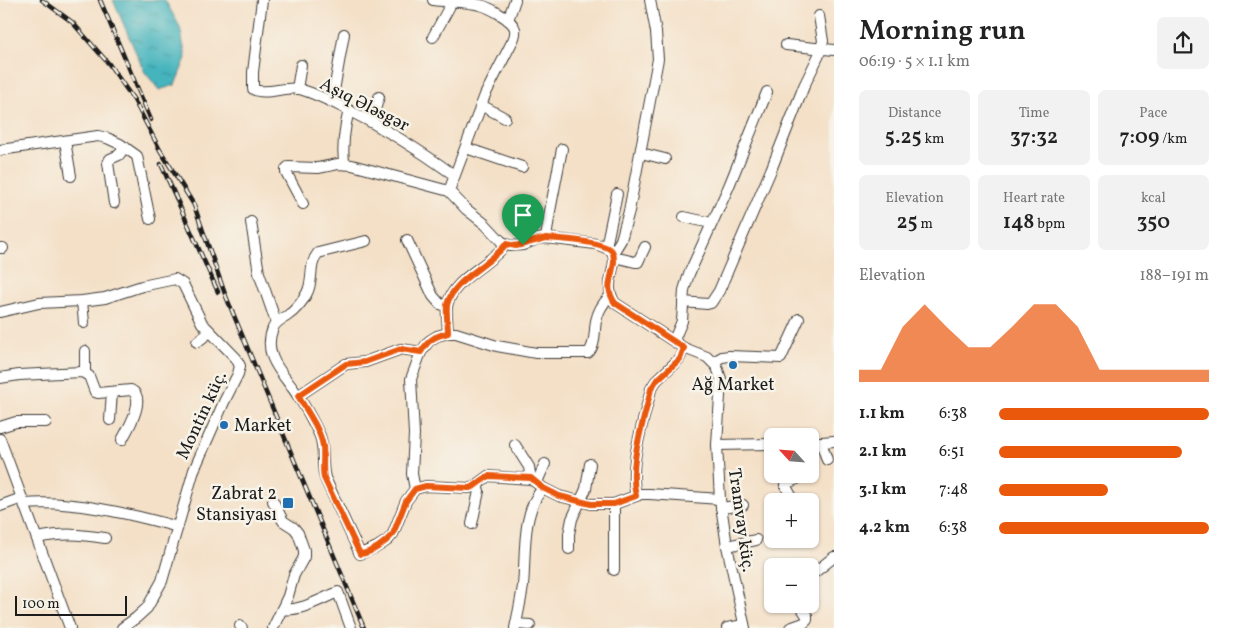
<!DOCTYPE html>
<meta charset="utf-8">
<style>
body{margin:0;font-family:Vollkorn,serif;background:#f2f2f2;color:#222;height:100vh;display:flex;flex-direction:column;font-size:19px;white-space:nowrap}
*{box-sizing:border-box;margin:0}
p{font-size:16px;color:#767676}
.icon{flex:none;width:28px;height:28px;fill:none;stroke:currentColor;stroke-width:2;stroke-linecap:round;stroke-linejoin:round}
.map{position:relative;flex:1;overflow:hidden}
.details{display:flex;flex-direction:column;background:#fff;width:400px}
.details>*{flex:none}
.needle{width:32px;rotate:296deg}
.tools{position:absolute;left:764px;top:428px;display:grid;gap:10px}
.tools a{display:grid;place-items:center;width:55px;height:55px;border-radius:8px;background:#fff;box-shadow:0 1px 4px #0004;font-size:25px}
.scale{position:absolute;left:15px;bottom:12px;width:112px;box-sizing:border-box;padding-left:5px;border:2px solid #1c1c1c;border-top:0;font-size:14px;line-height:18px;white-space:nowrap;color:#1c1c1c;-webkit-text-stroke:4px #f7f3e8;paint-order:stroke}
.pin{position:absolute;display:grid;place-items:center;width:42px;height:42px;color:#fff;margin:-51px -21px;border-radius:50% 50% 50% 0;rotate:-45deg;box-shadow:0 0 5px #0007}
.pin .icon{rotate:45deg}
.round{display:grid;place-items:center;flex:none;width:52px;height:52px;border-radius:8px;background:#f2f2f2}
.headline{display:flex;align-items:center;justify-content:space-between;height:85px;padding:0 25px}
h1{font-size:28px;font-weight:600;line-height:38px}
.stats{display:grid;grid-template-columns:repeat(3,1fr);gap:8px;height:85px;padding:5px 25px}
.stats div{display:grid;align-content:center;border-radius:8px;background:#f2f2f2;text-align:center}
.stats b{font-size:21px;font-weight:600}
.stats small{font-size:14px;font-weight:400}
.stats p{font-size:14px}
.chart{height:140px;padding:10px 25px}
.chart p{display:flex;justify-content:space-between}
.chart svg{width:100%;height:90px;margin-top:5px;fill:#ea580c;opacity:.7}
ul{padding:0 25px;list-style:none;font-size:16px}
li{display:grid;grid-template-columns:80px 60px 1fr;align-items:center;height:38px}
li i{height:12px;border-radius:6px;background:#ea580c}
main{display:flex;flex:1;min-height:0}
.map>svg:first-child{display:block}
.water{fill:url(#water-ripples);stroke:#30686c}
.lines{fill:none;stroke-linecap:round;stroke-linejoin:round}
.minor-casing{stroke:#3c3936;stroke-width:12}
.minor{stroke:#fff;stroke-width:10}
.rail-casing{stroke:#1c1c1c;stroke-width:4.5}
.rail{stroke:#f7f3e8;stroke-width:2.5;stroke-dasharray:8;stroke-linecap:butt}
.route-casing{stroke:#fff;stroke-width:10}
.route{stroke:#ea580c;stroke-width:6}
.poi-dot{fill:#1f6fb2;stroke:#f7f3e8;stroke-width:2}
.labels{text-anchor:middle;stroke-width:5;stroke-linejoin:round;paint-order:stroke}
.street-label{font-size:18px;fill:#1c1c1c;stroke:#f7f3e8}
.poi-label{font-size:18px;fill:#1c1c1c;stroke:#f7f3e8}
</style>
<main>
<div class="map">
<svg width="834" height="628" viewBox="0 0 834 628">
<defs>
<pattern id="water-ripples" width="26" height="14" patternUnits="userSpaceOnUse" patternTransform="scale(1.25)"><rect width="26" height="14" fill="#44b4bd"/><path d="M2 4q2-2 4 0t4 0M15 11q2-2 4 0t4 0" fill="none" stroke="#389299"/></pattern>
</defs>
<rect width="100%" height="100%" fill="#f7f3e8"/>
<filter id="ink" filterUnits="userSpaceOnUse"><feTurbulence type="fractalNoise" baseFrequency=".02" numOctaves="2"/><feDisplacementMap in="SourceGraphic" scale="10" xChannelSelector="R" yChannelSelector="G"/><feConvolveMatrix kernelMatrix="1 2 1 2 8 2 1 2 1" color-interpolation-filters="sRGB"/></filter>
<filter id="wash" filterUnits="userSpaceOnUse"><feTurbulence type="fractalNoise" baseFrequency=".0096" numOctaves="4" result="noise"/><feDisplacementMap in="SourceGraphic" scale="20" xChannelSelector="R" yChannelSelector="G"/><feGaussianBlur stdDeviation="1.12" result="paint"/><feColorMatrix in="noise" values="0 0 0 0 0 0 0 0 0 0 0 0 0 0 0 0 0 1.4 0 .05"/><feComposite in="paint" operator="in"/></filter>
<g filter="url(#wash)">
<rect width="100%" height="100%" fill="#f4e0c7"/>
<polygon class="water" points="113,0 165,0 180,27 186,58 175,85 159,90 144,71"/>
</g>
<g filter="url(#ink)">
<g class="lines">
<g class="minor-casing">
<g id="minor">
<path d="M262 0 253 72V89C264 96 285 86 299 89 314 93 328 100 342 107 381 126 418 149 454 175"/>
<path d="M433 0C448 2 466 1 480 5 489 7 513 20 515 29 516 35 514 39 511 44L485 95 449 191"/>
<polyline points="508,20 515,0"/>
<polyline points="433,37 452,2"/>
<polyline points="786,45 834,50"/>
<polyline points="297,89 301,65"/>
<polyline points="332,102 344,34"/>
<polyline points="481,105 505,118"/>
<polyline points="371,122 379,97"/>
<polyline points="65,141 71,176"/>
<polyline points="466,148 522,167"/>
<polyline points="0,150 98,136 107,138 120,144 137,156 150,219"/>
<polyline points="641,153 665,159"/>
<path d="M344 164C342 145 344 129 349 110"/>
<polyline points="114,203 108,163 110,159 119,155 125,147"/>
<path d="M303 204 286 172V169L288 167 318 168 338 164 352 165 449 191 466 209 485 224 501 241 510 246 523 245 537 239 546 238 596 244 611 250C621 265 601 282 615 303L684 348 707 357 717 367 721 379 717 445 720 499 727 546 745 628"/>
<polyline points="684,217 711,223"/>
<polyline points="251,222 259,273 276,322"/>
<polyline points="546,238 550,211 562,149"/>
<polyline points="407,240 433,296 440,304 447,306"/>
<path d="M366 241 318 253C308 265 314 280 307 293 303 301 295 311 287 316 281 320 276 321 273 328 261 357 285 375 298 396 306 408 314 423 320 436 325 450 321 464 325 478L360 554 377 547 388 540 393 534 406 501 415 489 426 486 469 488 473 487 488 476 531 479 543 488 559 496 591 504H614L641 494H650L720 499"/>
<polyline points="606,247 617,194"/>
<polyline points="0,248 3,248"/>
<polyline points="613,253 621,240 629,211 658,59 656,32 650,0"/>
<polyline points="614,257 635,262 638,262 645,247"/>
<polyline points="82,301 84,323"/>
<polyline points="683,302 707,304 711,303 719,291 771,170 804,86 819,55 823,41 819,16"/>
<polyline points="0,312 39,303 82,301 105,298 142,286 175,279 183,284 202,323 236,358 240,366 238,374 224,402 194,470 162,581 147,608 136,618 122,628"/>
<path d="M448 333C448 325 446 314 447 306 453 278 491 265 506 244"/>
<polyline points="674,340 682,321 684,290 689,274 729,186 767,92"/>
<polyline points="197,342 210,332"/>
<polyline points="713,362 722,357 729,356 781,358 799,319"/>
<polyline points="85,373 85,351"/>
<path d="M0 378 19 375 82 372 89 376 95 392 98 393 131 390C147 398 128 429 122 440"/>
<polyline points="298,396 346,364 365,362 401,349 421,352"/>
<polyline points="110,420 112,392"/>
<polyline points="0,427 16,422 46,422"/>
<polyline points="0,439 70,628"/>
<polyline points="821,442 827,460"/>
<polyline points="810,443 834,441"/>
<polyline points="515,445 529,467 531,479"/>
<polyline points="717,445 772,444"/>
<polyline points="537,482 545,464"/>
<path d="M415 489 412 474 414 434 411 379 421 352 429 341 437 336 448 333H456L497 346 536 353H588C596 346 594 331 596 321 598 311 603 303 610 296"/>
<path d="M636 496C628 464 644 421 651 389L656 381 679 359 684 348"/>
<polyline points="794,501 785,485 787,483 797,479 799,474"/>
<path d="M25 504C73 500 131 514 178 527"/>
<polyline points="614,504 614,570"/>
<polyline points="0,506 22,498"/>
<polyline points="721,508 743,505"/>
<polyline points="472,524 479,491 477,484"/>
<path d="M37 538C64 533 78 534 105 538"/>
<polyline points="727,546 756,540"/>
<polyline points="569,549 569,534 572,519 586,489 590,464"/>
<polyline points="810,576 834,557"/>
<path d="M282 609C300 612 321 599 338 592L351 628"/>
<polyline points="516,624 530,625"/>
<polyline points="240,626 242,628"/>
<polyline points="273,628 288,596 294,575 304,557 304,550 298,533 294,528 283,521 273,501"/>
<path d="M515 628C518 614 521 600 523 586 526 555 521 513 543 488"/>
<polyline points="727,628 744,625"/>
<polyline points="790,628 804,623 807,620 807,616 799,604"/>
</g>
</g>
<use href="#minor" class="minor"/>
<g class="rail-casing">
<g id="rail">
<polyline points="42,0 72,22 109,64 134,100 160,150 194,205 225,294 364,628"/>
<polyline points="100,0 151,120"/>
<polyline points="161,164 218,292"/>
</g>
</g>
<use href="#rail" class="rail"/>
</g>
</g>
<g class="lines" filter="url(#ink)">
<g class="route-casing">
<path id="route" d="M546 238C560 239 603 241 612 251 614 254 614 258 614 262 612 279 604 287 615 303L684 348 680 359 656 381 651 389C644 422 628 463 636 496L614 504H591L559 496 543 488 531 478 488 476 473 487 469 488 426 486 415 489 406 501 393 534C385 543 372 553 360 554L324 478C322 467 324 457 323 446 320 429 307 411 298 396L346 364 365 362 401 349 421 352C428 340 435 336 448 333 448 325 446 314 447 305 453 279 491 265 506 244L516 246Z"/>
</g>
<use href="#route" class="route"/>
</g>
<g class="poi-dot">
<circle cx="733" cy="365" r="5"/>
<circle cx="224" cy="425" r="5"/>
<rect x="282" y="497" width="12" height="12" rx="2.5"/>
</g>
<g class="labels">
<g class="street-label">
<text transform="translate(365 104) rotate(27)" y="6">Aşıq Ələsgər</text>
<text transform="translate(201 415) rotate(-65)" y="6">Montin küç.</text>
<text transform="translate(742 520) rotate(82)" y="6">Tramvay küç.</text>
</g>
<g class="poi-label">
<text x="733" y="390">Ağ Market</text>
<text x="234" y="431" text-anchor="start">Market</text>
<text x="277" y="499" text-anchor="end">Zabrat 2<tspan x="277" dy="21">Stansiyası</tspan></text>
</g>
</g>
</svg>
<div class="tools">
<a><svg class="needle" viewBox="-14 -14 28 28"><path d="M0-13l5 13h-10z" fill="#e53935"/><path d="M0 13l5-13h-10z" fill="#767676"/></svg></a>
<a>+</a>
<a>−</a>
</div>
<div class="scale">100 m</div>
<div class="pin" style="left:523px;top:245px;background:#1e9e55"><svg class="icon" aria-label="arrive" viewBox="0 0 24 24"><path d="M6 21V4h12l-3 4 3 4H6"/></svg></div>
</div>
<section class="details">
<div class="headline"><div><h1>Morning run</h1><p>06:19 · 5 × 1.1 km</p></div><a class="round"><svg class="icon" aria-label="share" viewBox="0 0 24 24"><path d="M12 15V3M7 8l5-5 5 5M5 13v7h14v-7"/></svg></a></div>
<div class="stats">
<div><p>Distance</p><b>5.25<small> km</small></b></div>
<div><p>Time</p><b>37:32</b></div>
<div><p>Pace</p><b>7:09<small> /km</small></b></div>
</div>
<div class="stats">
<div><p>Elevation</p><b>25<small> m</small></b></div>
<div><p>Heart rate</p><b>148<small> bpm</small></b></div>
<div><p>kcal</p><b>350</b></div>
</div>
<div class="chart"><p><span>Elevation</span>188–191 m</p>
<svg viewBox="0 0 160 44" preserveAspectRatio="none"><path d="M0 44V38L10 38L20 17L30 6L40 17L50 27L60 27L70 17L80 6L90 6L100 17L110 38L120 38L130 38L140 38L150 38L160 38V44z"/></svg>
</div>
<ul>
<li><b>1.1 km</b>6:38<i style="width:100%"></i></li>
<li><b>2.1 km</b>6:51<i style="width:87%"></i></li>
<li><b>3.1 km</b>7:48<i style="width:52%"></i></li>
<li><b>4.2 km</b>6:38<i style="width:100%"></i></li>
</ul>
</section>
</main>
